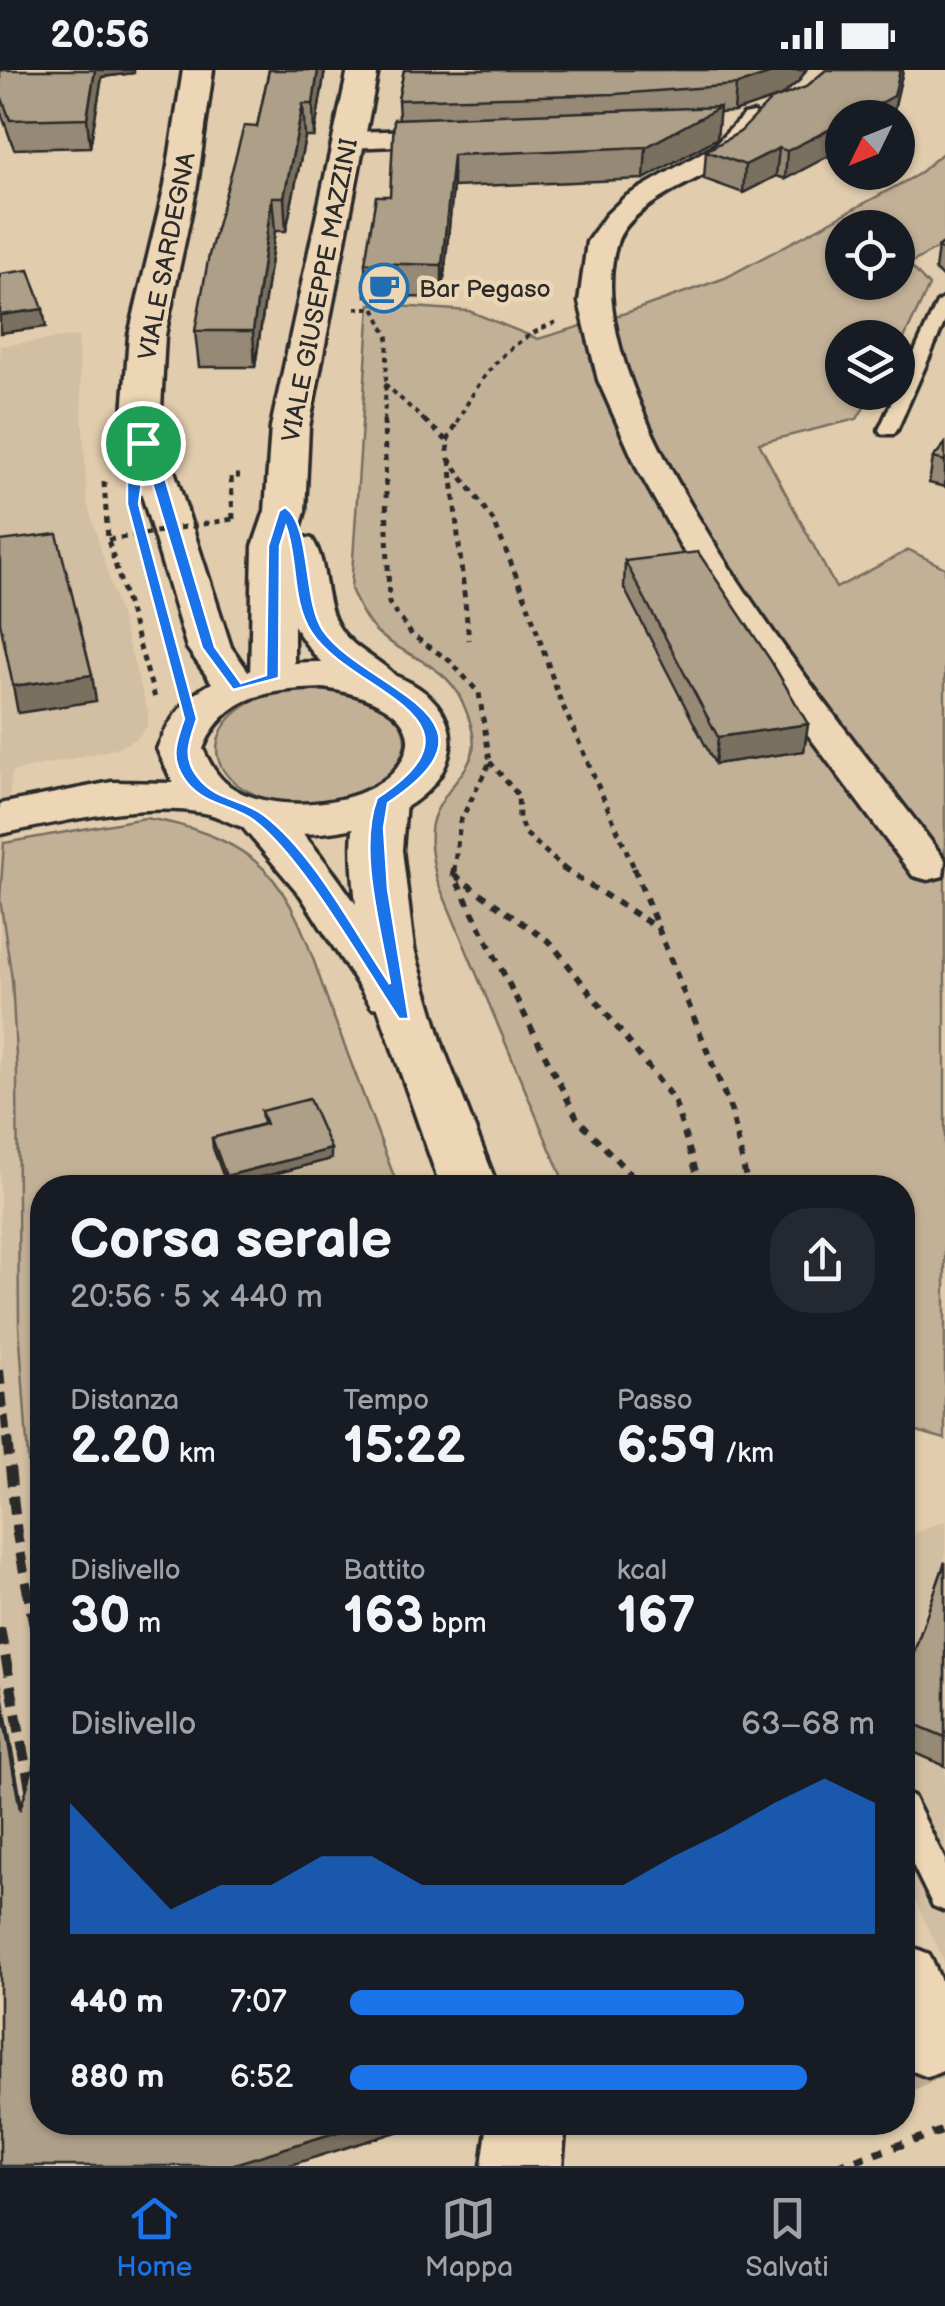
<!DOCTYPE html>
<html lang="it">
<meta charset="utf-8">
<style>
body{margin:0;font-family:"Balsamiq Sans",sans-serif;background:#242831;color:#f1f3f6;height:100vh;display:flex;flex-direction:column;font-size:38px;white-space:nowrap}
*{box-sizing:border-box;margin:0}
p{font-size:32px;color:#9ea1a6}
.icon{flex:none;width:55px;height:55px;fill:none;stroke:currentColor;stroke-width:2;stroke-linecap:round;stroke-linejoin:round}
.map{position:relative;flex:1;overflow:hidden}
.drawer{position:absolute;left:30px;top:1105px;width:885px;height:960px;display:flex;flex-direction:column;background:#171b24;border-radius:40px;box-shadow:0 2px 8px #0004}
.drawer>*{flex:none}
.needle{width:65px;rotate:227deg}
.tools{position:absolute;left:825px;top:30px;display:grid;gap:20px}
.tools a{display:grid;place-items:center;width:90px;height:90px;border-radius:50%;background:#171b24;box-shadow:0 2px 8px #0004;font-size:50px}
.pin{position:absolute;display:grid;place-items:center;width:85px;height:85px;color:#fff;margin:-42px;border:5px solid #fff;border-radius:50%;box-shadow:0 2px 10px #0007}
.round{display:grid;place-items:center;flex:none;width:105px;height:105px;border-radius:40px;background:#242831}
.head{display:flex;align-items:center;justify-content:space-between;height:170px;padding:0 40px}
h1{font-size:55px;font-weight:700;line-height:75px}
.metrics{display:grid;grid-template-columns:repeat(3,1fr);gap:15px;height:170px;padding:10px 40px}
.metrics div{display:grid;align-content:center}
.metrics b{font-size:50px;font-weight:700}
.metrics small{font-size:28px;font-weight:400}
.metrics p{font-size:28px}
.chart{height:280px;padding:20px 40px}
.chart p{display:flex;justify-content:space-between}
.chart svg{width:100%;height:180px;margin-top:10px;fill:#1a73e8;opacity:.7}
ul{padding:0 40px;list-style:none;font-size:32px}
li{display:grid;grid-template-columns:160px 120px 1fr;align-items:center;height:75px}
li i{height:25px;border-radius:12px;background:#1a73e8}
.status{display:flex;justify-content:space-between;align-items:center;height:70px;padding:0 50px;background:#171b24;direction:ltr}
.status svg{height:28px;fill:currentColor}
.dock{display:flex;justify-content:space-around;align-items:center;height:140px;border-top:2px solid #363941;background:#171b24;font-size:28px;color:#9ea1a6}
.dock a{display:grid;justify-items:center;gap:5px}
.dock .selected{color:#1a73e8}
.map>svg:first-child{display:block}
.built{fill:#d2bea2}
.green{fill:#c3b197;stroke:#776e61;stroke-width:2.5;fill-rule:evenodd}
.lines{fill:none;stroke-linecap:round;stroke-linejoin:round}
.secondary-tunnel{stroke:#bdac93;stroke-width:71;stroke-dasharray:71 35;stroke-linecap:butt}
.lane-casing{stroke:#2b2b2b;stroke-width:7}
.street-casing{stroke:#2b2b2b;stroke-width:7}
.secondary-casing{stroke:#2b2b2b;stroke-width:7}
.primary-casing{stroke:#2b2b2b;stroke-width:7}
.path-far3{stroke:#2b2b2b;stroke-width:4;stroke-dasharray:5 5;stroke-linecap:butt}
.path-far2{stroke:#2b2b2b;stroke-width:5;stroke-dasharray:6 6;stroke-linecap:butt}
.path-far1{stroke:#2b2b2b;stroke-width:6;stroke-dasharray:8 8;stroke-linecap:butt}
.path{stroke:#2b2b2b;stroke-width:8;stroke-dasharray:10 10;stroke-linecap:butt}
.lane{fill:#edd6b5;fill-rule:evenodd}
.street{fill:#edd6b5;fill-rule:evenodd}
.secondary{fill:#edd6b5;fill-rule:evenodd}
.primary{fill:#edd6b5;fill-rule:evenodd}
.rail-far1{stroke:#2b2b2b;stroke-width:8;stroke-dasharray:15 8;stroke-linecap:butt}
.rail{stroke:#2b2b2b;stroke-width:10;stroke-dasharray:19 10;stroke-linecap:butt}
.path-bridge{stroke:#2b2b2b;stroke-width:5;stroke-dasharray:6 6;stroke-linecap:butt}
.wall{fill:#968975;stroke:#2b2b2b;stroke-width:2.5}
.shaded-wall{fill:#7a6f5f;stroke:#2b2b2b;stroke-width:2.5}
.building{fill:#ae9f88;stroke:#2b2b2b;stroke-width:2.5}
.route{fill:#1a73e8;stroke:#fff;stroke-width:2.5;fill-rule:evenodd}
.labels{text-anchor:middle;stroke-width:9;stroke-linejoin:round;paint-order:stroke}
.far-street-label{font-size:25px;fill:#2b2b2b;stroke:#edd6b5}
.far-poi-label{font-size:25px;fill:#2b2b2b;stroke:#edd6b5;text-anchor:start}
</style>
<div class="status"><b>20:56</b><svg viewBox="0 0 49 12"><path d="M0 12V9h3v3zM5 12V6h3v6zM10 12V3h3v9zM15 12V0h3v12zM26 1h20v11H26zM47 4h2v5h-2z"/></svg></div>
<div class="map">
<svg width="945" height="2096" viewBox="0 0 945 2096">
<rect width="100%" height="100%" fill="#e1ccad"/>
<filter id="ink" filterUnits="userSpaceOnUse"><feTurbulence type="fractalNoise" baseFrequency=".01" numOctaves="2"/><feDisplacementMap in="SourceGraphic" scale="20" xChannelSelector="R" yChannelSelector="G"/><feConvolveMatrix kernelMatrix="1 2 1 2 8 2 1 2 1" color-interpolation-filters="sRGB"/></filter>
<g filter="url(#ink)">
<g class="built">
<polygon points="78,266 87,432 148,642 148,655 137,668 118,678 12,702 0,815 0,276"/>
<polygon points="0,829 12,909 17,1004 19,1255 33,1463 42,1510 42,2052 0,2096"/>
<polygon points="945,1451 945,1894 903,1804 902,1468"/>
</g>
<g class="green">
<path d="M945 81V174L909 194 929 216 898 281V268H842V322L873 323 857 349 759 373 836 518 909 480 945 498V1369L903 1357 902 1118 566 1117 437 810C432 788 426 763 436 742 460 694 491 695 462 631 446 594 407 588 379 564 366 553 358 535 351 519L370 234 469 241 538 269 629 242 725 208 917 105ZM842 158H898V212H842Z"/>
<path d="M317 618C501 641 356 781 244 719 199 693 215 647 258 629 277 621 297 620 317 618Z"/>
<path d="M145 748C186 754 233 769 264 799 299 834 313 891 330 937 353 997 375 1057 398 1117L42 1118V1461L33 1463 19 1255 17 1004 12 909 0 829 4 773Z"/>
</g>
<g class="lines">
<polyline class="secondary-tunnel" points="928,1969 945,2006"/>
<g class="lane-casing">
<g id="lane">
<polygon points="945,228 945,251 897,360 894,364 882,364 879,360 937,233"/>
<polygon points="902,1722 913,1726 945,1790 945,1841 933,1836 902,1773"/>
</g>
</g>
<g class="street-casing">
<g id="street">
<path d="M754 43 768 51C759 64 750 75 737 85 705 109 630 132 617 173 566 333 853 664 945 790L943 806 928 810 913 806 757 596 691 494 638 400 598 310 579 232 587 172 606 145 625 127 715 75 744 45Z"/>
<polygon points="455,59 469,67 465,73 348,78 334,70 348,62"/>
</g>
</g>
<g class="secondary-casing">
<g id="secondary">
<path d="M348 0H378L309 357 305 441 298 466 312 469C329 495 322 532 340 559 356 583 388 592 404 616L398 626C356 636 313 589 294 555V608L288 617 272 621 256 617 250 608 253 476 265 441 271 357Z"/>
<path d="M382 716 399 721 406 731 402 780 414 879 443 977 498 1118H441L378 938 372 937 301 826 234 747 241 736C252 734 262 730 273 736 294 746 341 812 356 834 353 802 346 749 365 721Z"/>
<polygon points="902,1873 929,1884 945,1920 945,2000 928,2007 902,1997"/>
<polygon points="488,2052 566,2052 562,2096 482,2096"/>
</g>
</g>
<g class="primary-casing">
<path id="primary" d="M183 0H213L197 115 165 265 160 357 231 577 248 601C296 589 352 587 398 607 468 636 466 703 403 739 357 765 297 769 247 758 232 755 218 745 204 743 140 731 63 752 0 764V734L112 712 173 713 157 679C169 651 184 627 212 613L187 578 122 357 129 265 165 115ZM323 618C357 622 433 643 400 694 372 737 278 744 236 720 219 711 211 696 203 679 225 624 270 620 323 618Z"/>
</g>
<g class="path-far3">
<polyline points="355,238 374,238 388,267 384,353"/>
<polyline points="385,314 427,353"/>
<path d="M457 353C481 305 505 273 556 252"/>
</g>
<g class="path-far2">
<polyline points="384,350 389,533 412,565 450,591 479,623 490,692 460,752 454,800"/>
<polyline points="424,350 447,371 449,389 494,452 527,532 559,627 635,800"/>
<polyline points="447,371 458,350"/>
<polyline points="450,390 469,570"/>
<polyline points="104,412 108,470 155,628"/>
<polyline points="233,449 231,406 240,406"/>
<polyline points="490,692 518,725 519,749 525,763 566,800"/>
</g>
<g class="path-far1">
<polyline points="454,798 453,804 577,1048 643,1118"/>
<polyline points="562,798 659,859"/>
<polyline points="634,798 732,1043 748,1118"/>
<polyline points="454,805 551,873 674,1030 701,1118"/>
</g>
<polyline class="path" points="837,2096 945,2060"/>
<use href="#lane" class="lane"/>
<use href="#street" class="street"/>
<use href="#secondary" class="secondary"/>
<use href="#primary" class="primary"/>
<polyline class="rail-far1" points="0,1300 7,1370"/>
<g class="rail">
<polyline points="7,1368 17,1464 42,1600"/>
<polyline points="0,1558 42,1782"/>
</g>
<polyline class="path-bridge" points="108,470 233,449"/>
</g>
<g class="wall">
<polygon points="0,0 134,3 102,7 90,77 14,79 0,40"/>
<polygon points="269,0 325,0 314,67 305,67 286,161 275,161 255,297 199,297 195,261 257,57"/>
<polygon points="404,0 806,0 799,11 781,26 734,42 719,43 717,68 644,109 453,117 442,228 366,226 365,193 390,126 399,49 398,30"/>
<polygon points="826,0 903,0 892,48 785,109 776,106 743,123 704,109 706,81 740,62 806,17"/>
<polygon points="945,172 945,210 935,200 938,177"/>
<polygon points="945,374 945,417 929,413 933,388"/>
<polygon points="625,491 808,654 804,681 715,694 624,518"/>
<polygon points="261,1041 331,1089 227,1116 213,1078 212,1068 263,1054"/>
<polygon points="945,1492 945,1696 902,1677 902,1617"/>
</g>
<g class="shaded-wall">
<polygon points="95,0 134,0 134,3 102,7 90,77 87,48"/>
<polygon points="318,0 325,0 314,67 313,34"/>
<polygon points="780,0 806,0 799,11 781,26 734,42 736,15"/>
<polygon points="900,0 903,0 892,48 853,48"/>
<polygon points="303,34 305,67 286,161 284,127"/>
<polygon points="720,37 717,68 644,109 646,77"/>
<polygon points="842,53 842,79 785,109 787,81"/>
<polygon points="779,78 776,106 743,123 745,95"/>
<polygon points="453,85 453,117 442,228 442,195"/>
<polygon points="272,127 275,161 255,297 253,261"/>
<polygon points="43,239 46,257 0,263 0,245"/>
<polygon points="92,605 96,631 18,643 13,616"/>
<polygon points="808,654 804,681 715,694 718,667"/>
<polygon points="331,1079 331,1089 227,1116 226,1106"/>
<polygon points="0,1613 26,1760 20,1740 0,1627"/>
<polygon points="369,2052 400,2052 400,2061 287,2096 235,2096 234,2094"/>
</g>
<g class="building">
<polygon points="0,0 95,0 87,48 10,50 0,23"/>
<polygon points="269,0 318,0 313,34 303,34 284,127 272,127 253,261 195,261 209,185 244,56 257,57"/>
<polygon points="404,0 780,0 736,15 616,24 398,30"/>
<polygon points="826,0 900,0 894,26 853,48 842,48 842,53 787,81 779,78 745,95 706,81 740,62 771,30 806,17"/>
<polygon points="720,37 646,77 453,85 442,195 365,193 376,126 390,126 394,49"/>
<polygon points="945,172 945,183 938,177"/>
<polygon points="29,200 43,239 0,245 0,204"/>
<polygon points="945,374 945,391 933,388"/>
<polygon points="57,464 92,605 13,616 0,552 0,471"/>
<polygon points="698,482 771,591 808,654 718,667 625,491"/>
<polygon points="309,1029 331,1079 226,1106 212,1068 266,1054 261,1041"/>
<polygon points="945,1492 945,1667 902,1649 902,1617"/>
<polygon points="0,1627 20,1740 42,1670 42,2052 369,2052 234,2094 235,2096 0,2096"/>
</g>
</g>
<path class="route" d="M139 371 149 373 166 411 215 577 241 613 266 605 268 476 279 441 285 437C312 454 303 530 323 560 364 620 519 646 388 733L384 758 388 819 409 949H399C364 897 301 785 253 750 232 735 205 735 187 713 169 690 175 674 184 649L127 434V412ZM145 390 202 578 233 620 279 608 280 476 286 457C298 492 291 530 311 562 350 623 500 647 377 728 357 779 381 860 390 914 354 861 315 784 264 745 243 729 215 730 198 707 182 687 190 670 197 649L139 434Z"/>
<defs>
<g id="cafe-ring" transform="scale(2.5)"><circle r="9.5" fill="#edd6b5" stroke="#1f6fb2" stroke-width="1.5"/><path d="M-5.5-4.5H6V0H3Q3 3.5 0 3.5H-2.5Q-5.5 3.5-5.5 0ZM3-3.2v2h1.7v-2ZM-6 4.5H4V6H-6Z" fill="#1f6fb2"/></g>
</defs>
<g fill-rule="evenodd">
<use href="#cafe-ring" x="384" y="218"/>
</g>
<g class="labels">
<g class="far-street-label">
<text transform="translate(166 186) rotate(-79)" y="9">VIALE SARDEGNA</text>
<text transform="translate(319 220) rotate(-79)" y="9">VIALE GIUSEPPE MAZZINI</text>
</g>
<g class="far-poi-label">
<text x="419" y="227">Bar Pegaso</text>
</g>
</g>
</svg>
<div class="tools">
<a><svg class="needle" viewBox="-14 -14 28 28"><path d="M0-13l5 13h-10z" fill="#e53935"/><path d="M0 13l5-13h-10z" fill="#9ea1a6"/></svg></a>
<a><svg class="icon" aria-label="locate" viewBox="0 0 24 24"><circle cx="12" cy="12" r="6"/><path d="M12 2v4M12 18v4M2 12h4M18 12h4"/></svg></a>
<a><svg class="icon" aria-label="layers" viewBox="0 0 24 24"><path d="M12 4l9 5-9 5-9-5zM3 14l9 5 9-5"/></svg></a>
</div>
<div class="pin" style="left:143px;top:373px;background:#1e9e55"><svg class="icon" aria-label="arrive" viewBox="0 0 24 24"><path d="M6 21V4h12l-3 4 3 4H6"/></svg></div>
<section class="drawer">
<div class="head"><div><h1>Corsa serale</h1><p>20:56 · 5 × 440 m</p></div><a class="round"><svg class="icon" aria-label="share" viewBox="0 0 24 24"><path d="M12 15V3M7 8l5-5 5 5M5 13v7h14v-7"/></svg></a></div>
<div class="metrics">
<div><p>Distanza</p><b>2.20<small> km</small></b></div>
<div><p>Tempo</p><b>15:22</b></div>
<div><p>Passo</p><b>6:59<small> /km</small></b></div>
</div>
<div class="metrics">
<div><p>Dislivello</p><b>30<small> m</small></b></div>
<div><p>Battito</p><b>163<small> bpm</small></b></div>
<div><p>kcal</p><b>167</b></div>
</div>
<div class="chart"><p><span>Dislivello</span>63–68 m</p>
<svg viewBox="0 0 160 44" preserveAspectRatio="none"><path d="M0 44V12L10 25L20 38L30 32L40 32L50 25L60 25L70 32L80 32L90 32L100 32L110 32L120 25L130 19L140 12L150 6L160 12V44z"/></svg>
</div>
<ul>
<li><b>440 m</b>7:07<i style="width:75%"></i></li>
<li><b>880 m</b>6:52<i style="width:87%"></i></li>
</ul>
</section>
</div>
<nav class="dock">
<a class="selected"><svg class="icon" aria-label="home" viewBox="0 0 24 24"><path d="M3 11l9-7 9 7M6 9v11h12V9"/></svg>Home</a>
<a><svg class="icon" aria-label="map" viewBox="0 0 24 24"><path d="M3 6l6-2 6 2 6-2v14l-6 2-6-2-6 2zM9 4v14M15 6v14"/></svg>Mappa</a>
<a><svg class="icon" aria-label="saved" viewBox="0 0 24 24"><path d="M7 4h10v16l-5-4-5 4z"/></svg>Salvati</a>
</nav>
